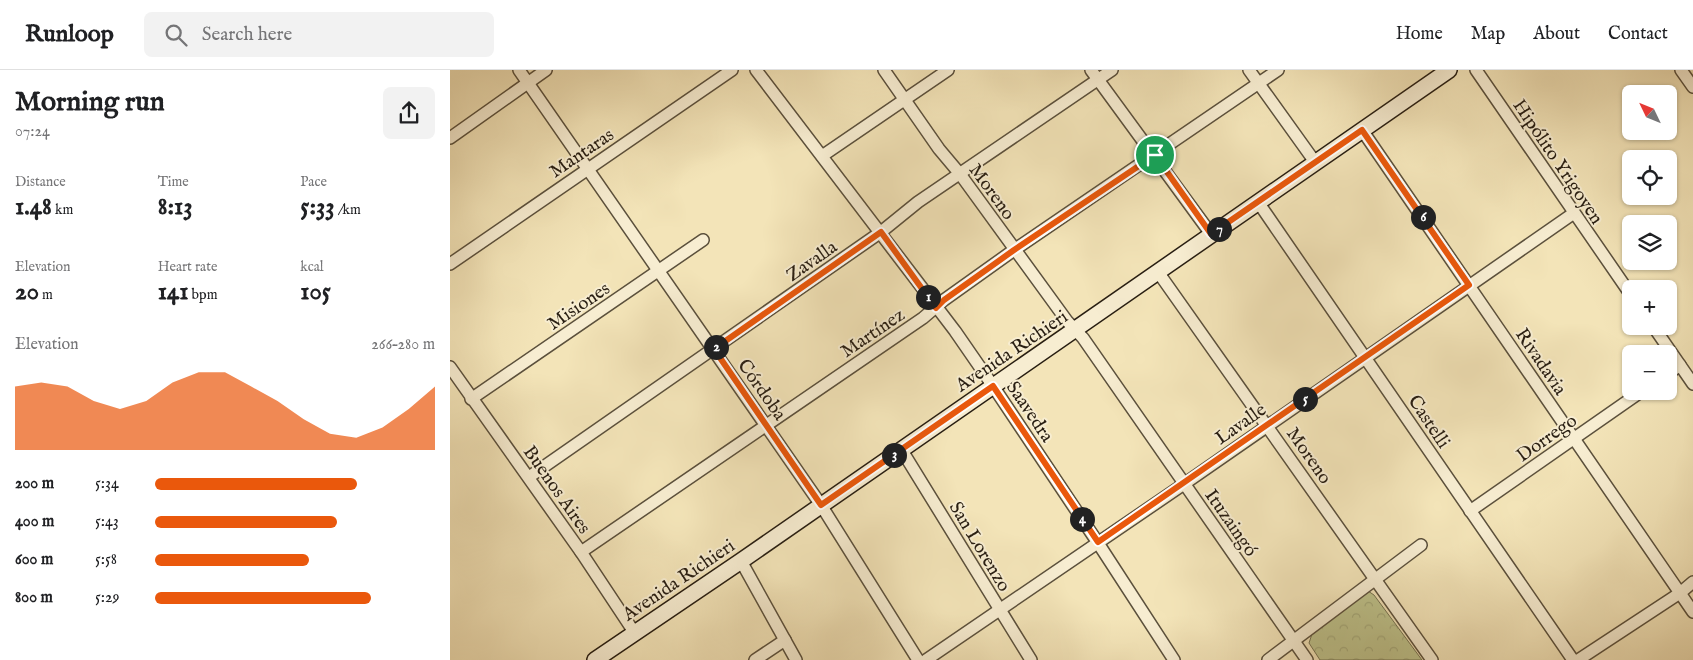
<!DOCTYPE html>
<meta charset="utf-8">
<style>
body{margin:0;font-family:"IM FELL English",serif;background:#f2f2f2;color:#202124;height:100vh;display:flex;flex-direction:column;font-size:19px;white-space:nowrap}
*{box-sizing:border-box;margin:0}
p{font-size:16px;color:#757577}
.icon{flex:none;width:28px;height:28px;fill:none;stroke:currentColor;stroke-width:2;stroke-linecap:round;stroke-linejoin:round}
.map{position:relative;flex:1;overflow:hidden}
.panel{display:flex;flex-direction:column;background:#fff;width:450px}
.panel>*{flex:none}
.needle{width:32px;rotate:313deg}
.tools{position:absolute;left:1172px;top:15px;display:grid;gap:10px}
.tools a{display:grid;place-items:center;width:55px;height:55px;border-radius:8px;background:#fff;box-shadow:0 1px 4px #0004;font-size:25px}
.pin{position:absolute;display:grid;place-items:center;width:42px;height:42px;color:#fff;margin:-21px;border:2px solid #fff;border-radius:50%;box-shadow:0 1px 5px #0007}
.km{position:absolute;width:25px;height:25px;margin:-12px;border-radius:50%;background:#222;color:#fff;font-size:14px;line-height:25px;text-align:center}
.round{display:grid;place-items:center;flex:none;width:52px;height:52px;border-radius:8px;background:#f2f2f2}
.headline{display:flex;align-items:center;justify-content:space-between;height:85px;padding:0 15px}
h1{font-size:28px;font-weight:700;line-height:38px}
.metrics{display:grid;grid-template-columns:repeat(3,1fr);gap:8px;height:85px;padding:5px 15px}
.metrics div{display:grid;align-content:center}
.metrics b{font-size:25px;font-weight:700}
.metrics small{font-size:14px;font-weight:400}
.metrics p{font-size:14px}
.chart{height:140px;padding:10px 15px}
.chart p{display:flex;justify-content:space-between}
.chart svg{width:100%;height:90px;margin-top:5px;fill:#ea580c;opacity:.7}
ul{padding:0 15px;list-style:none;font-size:16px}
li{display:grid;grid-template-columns:80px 60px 1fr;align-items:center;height:38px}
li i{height:12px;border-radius:6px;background:#ea580c}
header{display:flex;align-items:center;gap:30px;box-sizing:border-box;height:70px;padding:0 25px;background:#fff;border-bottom:1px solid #e0e0e0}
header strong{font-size:24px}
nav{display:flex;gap:28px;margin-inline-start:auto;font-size:18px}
.search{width:350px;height:45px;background:#f2f2f2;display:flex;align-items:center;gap:12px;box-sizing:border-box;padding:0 18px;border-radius:8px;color:#757577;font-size:19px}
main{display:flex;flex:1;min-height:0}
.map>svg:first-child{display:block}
.park{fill:url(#park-crowns);stroke:#73704f}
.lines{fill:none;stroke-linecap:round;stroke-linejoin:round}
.street-casing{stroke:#5b503c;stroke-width:14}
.secondary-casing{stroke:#281e12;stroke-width:18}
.street{stroke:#f7edd1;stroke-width:11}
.secondary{stroke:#f7edd1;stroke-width:15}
.route-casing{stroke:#fff;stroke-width:10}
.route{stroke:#ea580c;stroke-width:6}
.labels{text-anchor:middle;stroke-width:4;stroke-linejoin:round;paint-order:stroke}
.street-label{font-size:19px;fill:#281e12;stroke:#f7edd1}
</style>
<header>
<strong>Runloop</strong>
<div class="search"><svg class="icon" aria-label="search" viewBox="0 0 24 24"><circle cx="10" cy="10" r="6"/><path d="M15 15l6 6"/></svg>Search here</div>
<nav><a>Home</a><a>Map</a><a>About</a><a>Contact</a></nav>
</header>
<main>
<section class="panel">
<div class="headline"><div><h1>Morning run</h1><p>07:24</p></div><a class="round"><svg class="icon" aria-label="share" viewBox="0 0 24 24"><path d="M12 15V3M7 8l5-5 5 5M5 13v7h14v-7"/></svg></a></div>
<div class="metrics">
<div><p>Distance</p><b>1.48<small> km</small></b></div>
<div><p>Time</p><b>8:13</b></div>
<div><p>Pace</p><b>5:33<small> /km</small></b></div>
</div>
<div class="metrics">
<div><p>Elevation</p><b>20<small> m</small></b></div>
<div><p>Heart rate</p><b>141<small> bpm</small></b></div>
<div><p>kcal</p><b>105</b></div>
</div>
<div class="chart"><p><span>Elevation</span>266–280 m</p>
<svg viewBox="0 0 160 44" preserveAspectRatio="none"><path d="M0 44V13L10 11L20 13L30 20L40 24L50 20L60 11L70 6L80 6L90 13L100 20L110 29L120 36L130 38L140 33L150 24L160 13V44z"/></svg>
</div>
<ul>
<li><b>200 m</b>5:34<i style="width:72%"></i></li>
<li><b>400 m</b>5:43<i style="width:65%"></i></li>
<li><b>600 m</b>5:58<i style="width:55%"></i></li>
<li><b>800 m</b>5:29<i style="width:77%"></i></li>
</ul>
</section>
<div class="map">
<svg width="1243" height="590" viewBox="0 0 1243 590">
<defs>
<pattern id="park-crowns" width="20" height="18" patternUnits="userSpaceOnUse" patternTransform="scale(1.25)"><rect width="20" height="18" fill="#bec38c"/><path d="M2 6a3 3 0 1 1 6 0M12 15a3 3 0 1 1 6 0" fill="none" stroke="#a3a778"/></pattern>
</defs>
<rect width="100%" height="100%" fill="#f3e4b8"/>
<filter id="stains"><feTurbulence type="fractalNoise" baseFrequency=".004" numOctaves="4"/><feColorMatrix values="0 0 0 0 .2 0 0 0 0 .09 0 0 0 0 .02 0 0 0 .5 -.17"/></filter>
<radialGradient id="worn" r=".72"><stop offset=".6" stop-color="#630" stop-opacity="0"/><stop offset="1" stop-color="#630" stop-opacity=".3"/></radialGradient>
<polygon class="park" points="918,521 924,525 972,590 870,590 859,573 863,561"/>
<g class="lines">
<g class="street-casing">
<g id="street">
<polyline points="69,0 371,435 468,590"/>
<polyline points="306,0 505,261 543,316 648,473 724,590"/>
<polyline points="434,0 489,79 510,104 617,251 633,268 857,590"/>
<polyline points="641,0 761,164"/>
<polyline points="799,0 865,92"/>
<polyline points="1026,0 1181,225"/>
<polyline points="1231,0 1243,17"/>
<polyline points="912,60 1243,542"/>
<polyline points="0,68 96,0"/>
<polyline points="372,86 498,0"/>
<polyline points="808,132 1123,590"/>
<polyline points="0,194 282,0"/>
<polyline points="708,202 982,590"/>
<polyline points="1203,256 1243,314"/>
<polyline points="0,297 131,482 184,562"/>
<polyline points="1219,303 1230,295"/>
<polyline points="21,329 253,170"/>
<polyline points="451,379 581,590"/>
<polyline points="79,407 431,162 468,132 662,0"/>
<polyline points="1020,441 1192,321"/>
<polyline points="131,482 473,248 494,230 564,180 828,0"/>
<polyline points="291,491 346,590"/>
<polyline points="305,590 335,570"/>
<polyline points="476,590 734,414 1124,143"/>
<polyline points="818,590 971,475"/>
<polyline points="1128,590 1230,523 1243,512"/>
</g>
</g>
<g class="secondary-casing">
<polyline id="secondary" points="145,590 291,491 999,0"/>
</g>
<use href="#street" class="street"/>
<use href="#secondary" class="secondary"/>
</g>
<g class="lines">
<g class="route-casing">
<polygon id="route" points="912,60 1019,215 648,472 543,316 371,435 264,279 431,162 486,238 494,230 564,180 705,85 761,164"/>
</g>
<use href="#route" class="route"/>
</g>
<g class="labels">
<g class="street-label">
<text transform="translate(131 82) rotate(-34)" y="7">Mantaras</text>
<text transform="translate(1109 91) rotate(56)" y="7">Hipólito Yrigoyen</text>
<text transform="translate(543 121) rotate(54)" y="7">Moreno</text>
<text transform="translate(361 190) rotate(-35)" y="7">Zavalla</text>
<text transform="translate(128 235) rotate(-34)" y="7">Misiones</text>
<text transform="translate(422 262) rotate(-34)" y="7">Martínez</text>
<text transform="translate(561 280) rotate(-34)" y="7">Avenida Richieri</text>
<text transform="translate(1092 291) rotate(56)" y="7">Rivadavia</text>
<text transform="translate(313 319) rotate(55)" y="7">Córdoba</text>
<text transform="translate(581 341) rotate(56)" y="7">Saavedra</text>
<text transform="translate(980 351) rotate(56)" y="7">Castelli</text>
<text transform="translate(790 353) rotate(-35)" y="7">Lavalle</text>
<text transform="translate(1096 367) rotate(-35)" y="7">Dorrego</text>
<text transform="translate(860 385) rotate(55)" y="7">Moreno</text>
<text transform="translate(108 419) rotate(55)" y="7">Buenos Aires</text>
<text transform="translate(782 452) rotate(55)" y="7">Ituzaingó</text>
<text transform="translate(531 476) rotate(59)" y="7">San Lorenzo</text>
<text transform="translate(228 509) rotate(-34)" y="7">Avenida Richieri</text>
</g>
</g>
<rect width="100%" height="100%" filter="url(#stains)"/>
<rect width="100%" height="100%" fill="url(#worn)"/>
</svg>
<div class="tools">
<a><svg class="needle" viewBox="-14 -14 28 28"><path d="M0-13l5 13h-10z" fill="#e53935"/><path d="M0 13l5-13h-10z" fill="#757577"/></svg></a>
<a><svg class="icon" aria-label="locate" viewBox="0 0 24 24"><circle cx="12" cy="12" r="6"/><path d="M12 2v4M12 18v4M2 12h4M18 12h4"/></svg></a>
<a><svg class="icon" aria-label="layers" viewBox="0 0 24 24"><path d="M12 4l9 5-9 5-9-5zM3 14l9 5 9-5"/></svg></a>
<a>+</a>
<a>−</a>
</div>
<div class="pin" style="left:705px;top:85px;background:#1e9e55"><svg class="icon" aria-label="arrive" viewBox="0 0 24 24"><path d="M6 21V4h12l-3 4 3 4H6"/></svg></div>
<b class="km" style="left:478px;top:227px">1</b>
<b class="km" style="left:266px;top:277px">2</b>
<b class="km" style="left:444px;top:385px">3</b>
<b class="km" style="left:632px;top:449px">4</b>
<b class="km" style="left:855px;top:329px">5</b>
<b class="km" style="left:973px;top:147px">6</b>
<b class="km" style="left:769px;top:159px">7</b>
</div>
</main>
